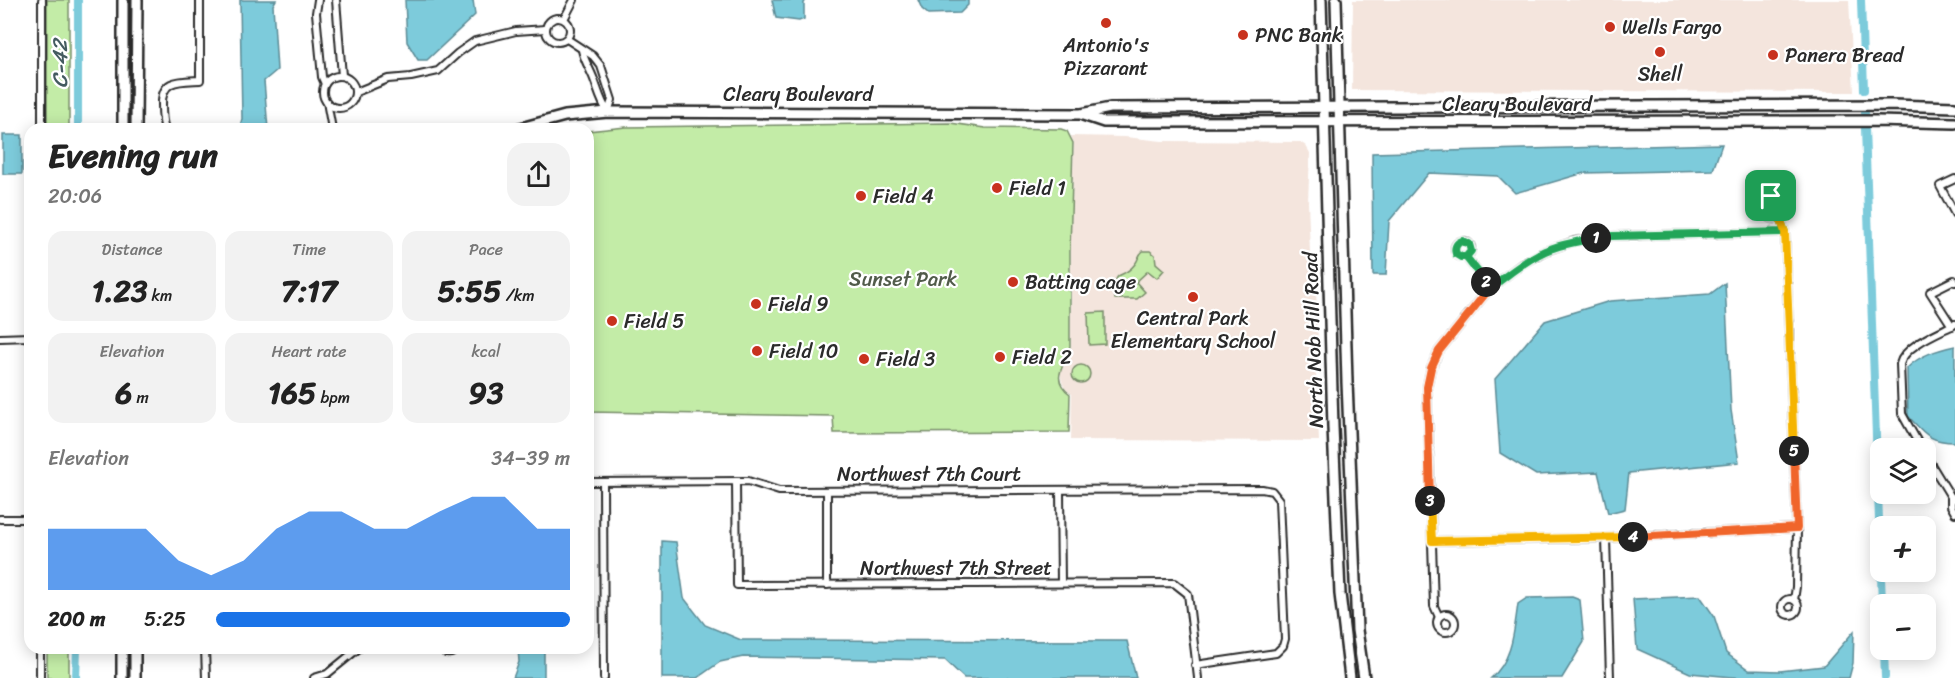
<!DOCTYPE html>
<meta charset="utf-8">
<style>
body{margin:0;font-family:Sriracha,sans-serif;background:#f2f2f2;color:#222;height:100vh;display:flex;flex-direction:column;font-size:22px;white-space:nowrap}
*{box-sizing:border-box;margin:0}
p{font-size:20px;color:#767676}
.icon{flex:none;width:33px;height:33px;fill:none;stroke:currentColor;stroke-width:2;stroke-linecap:round;stroke-linejoin:round}
.map{position:relative;flex:1;overflow:hidden}
.sheet{position:absolute;left:24px;top:123px;width:570px;height:531px;display:flex;flex-direction:column;background:#fff;border-radius:18px;box-shadow:0 3px 15px #0003}
.sheet>*{flex:none}
.buttons{position:absolute;left:1870px;top:438px;display:grid;gap:12px}
.buttons a{display:grid;place-items:center;width:66px;height:66px;border-radius:12px;background:#fff;box-shadow:0 3px 15px #0003;font-size:30px}
.pin{position:absolute;display:grid;place-items:center;width:51px;height:51px;color:#fff;margin:-26px;border-radius:12px;box-shadow:0 3px 9px #0006}
.km{position:absolute;width:30px;height:30px;margin:-15px;border-radius:50%;background:#222;color:#fff;font-size:16px;line-height:30px;text-align:center}
.round{display:grid;place-items:center;flex:none;width:63px;height:63px;border-radius:18px;background:#f2f2f2}
.overview{display:flex;align-items:center;justify-content:space-between;height:102px;padding:0 24px}
h1{font-size:33px;font-weight:700;line-height:45px}
.metrics{display:grid;grid-template-columns:repeat(3,1fr);gap:9px;height:102px;padding:6px 24px}
.metrics div{display:grid;align-content:center;border-radius:15px;background:#f2f2f2;text-align:center}
.metrics b{font-size:30px;font-weight:700}
.metrics small{font-size:16px;font-weight:400}
.metrics p{font-size:16px}
.chart{height:168px;padding:12px 24px}
.chart p{display:flex;justify-content:space-between}
.chart svg{width:100%;height:108px;margin-top:6px;fill:#1a73e8;opacity:.7}
ul{padding:0 24px;list-style:none;font-size:20px}
li{display:grid;grid-template-columns:96px 72px 1fr;align-items:center;height:45px}
li i{height:15px;border-radius:8px;background:#1a73e8}
.map>svg:first-child{display:block}
.built{fill:#f4e5dd}
.green{fill:#c3eca7;stroke:#778c69;stroke-width:1.5}
.water{fill:#7dcbdb;stroke:#5c8b95;stroke-width:1.5}
.lines{fill:none;stroke-linecap:round;stroke-linejoin:round}
.canal{stroke:#7dcbdb;stroke-width:8}
.street-casing{stroke:#2b2b2b;stroke-width:10}
.secondary-casing{stroke:#2b2b2b;stroke-width:14}
.street{stroke:#fff;stroke-width:6}
.secondary{stroke:#fff;stroke-width:9}
.split-1-casing{stroke:#fff;stroke-width:12}
.split-2-casing{stroke:#fff;stroke-width:12}
.split-3-casing{stroke:#fff;stroke-width:12}
.split-4-casing{stroke:#fff;stroke-width:12}
.split-5-casing{stroke:#fff;stroke-width:12}
.split-6-casing{stroke:#fff;stroke-width:12}
.split-1{stroke:#22a559;stroke-width:8}
.split-2{stroke:#22a559;stroke-width:8}
.split-3{stroke:#f0652b;stroke-width:8}
.split-4{stroke:#f5b400;stroke-width:8}
.split-5{stroke:#f0652b;stroke-width:8}
.split-6{stroke:#f5b400;stroke-width:8}
.poi-dot{fill:#c8321e;stroke:#fff;stroke-width:2}
.labels{text-anchor:middle;stroke-width:4.5;stroke-linejoin:round;paint-order:stroke}
.poi-label{font-size:20px;fill:#2b2b2b;stroke:#fff;text-anchor:start}
.street-label{font-size:20px;fill:#2b2b2b;stroke:#fff}
.park-label{font-size:20px;fill:#515b4a;stroke:#fff}
.water-label{font-size:21px;font-style:italic;fill:#445b60;stroke:#fff}
</style>
<div class="map">
<svg width="1955" height="678" viewBox="0 0 1955 678">
<rect width="100%" height="100%" fill="#fff"/>
<filter id="ink" filterUnits="userSpaceOnUse"><feTurbulence type="fractalNoise" baseFrequency=".0167" numOctaves="2"/><feDisplacementMap in="SourceGraphic" scale="12" xChannelSelector="R" yChannelSelector="G"/><feConvolveMatrix kernelMatrix="1 2 1 2 8 2 1 2 1" color-interpolation-filters="sRGB"/></filter>
<g filter="url(#ink)">
<g class="built">
<polygon points="1353,0 1849,0 1854,92 1352,90"/>
<polygon points="1071,136 1125,137 1162,141 1300,142 1306,146 1310,153 1308,202 1311,277 1316,287 1318,344 1316,374 1319,441 1071,440 1072,394 1065,389 1062,382 1060,372 1069,354 1071,346 1071,230 1074,143"/>
</g>
<g class="green">
<rect x="47" y="0" width="22" height="129"/>
<path d="M950 123 985 128 1061 129 1067 131 1073 143 1070 251V346C1067 365 1048 377 1070 394L1069 432 834 433 833 416 588 412V131L626 127Z"/>
<path d="M1143 251H1150L1155 255 1156 263 1164 270 1157 278 1148 271 1136 282 1145 292 1137 299H1115C1114 264 1120 283 1135 264 1139 259 1138 255 1143 251Z"/>
<polygon points="1105,312 1105,344 1089,345 1088,313"/>
<circle cx="1081" cy="374" r="9"/>
<rect x="47" y="648" width="22" height="30"/>
</g>
<g class="water">
<polygon points="240,0 276,0 273,5 277,70 264,81 268,129 239,129 242,119"/>
<polygon points="405,0 473,0 475,15 427,60 418,60 407,42"/>
<polygon points="772,0 806,0 804,3 804,19 799,21 776,18"/>
<polygon points="918,0 968,0 968,5 960,13 928,14 922,9"/>
<rect x="3" y="135" width="19" height="39"/>
<polygon points="1722,144 1713,170 1584,173 1515,193 1498,176 1429,173 1389,221 1386,275 1373,275 1372,153"/>
<polygon points="1725,283 1731,410 1739,462 1629,473 1625,509 1608,513 1598,472 1536,475 1500,453 1495,379 1545,321 1610,301 1710,294"/>
<path d="M1955 346V442C1929 442 1925 434 1908 416L1907 368C1920 355 1937 350 1955 346Z"/>
<polygon points="662,541 676,542 684,598 705,625 741,640 1127,641 1136,678 964,678 945,660 743,657 720,662 697,678 662,678"/>
<polygon points="1700,596 1714,616 1726,653 1749,670 1780,671 1824,666 1854,631 1853,663 1849,678 1743,678 1690,673 1637,649 1633,599"/>
<path d="M1572 597 1580 600 1584 642 1562 678H1491C1513 660 1514 630 1518 604L1527 598Z"/>
<polygon points="518,648 544,648 544,678 513,678 519,662"/>
</g>
<g class="lines">
<g class="canal">
<polyline points="1861,0 1864,90"/>
<polyline points="1865,112 1865,113"/>
<polyline points="1865,128 1882,604"/>
<polyline points="78,129 78,0"/>
<polyline points="1884,650 1885,677"/>
<polyline points="76,678 77,648"/>
</g>
<g class="street-casing">
<g id="street">
<polyline points="318,0 316,13 322,77 325,84"/>
<polyline points="336,0 342,76"/>
<circle cx="558" cy="30" r="12"/>
<polyline points="564,19 574,0"/>
<polyline points="567,39 593,56 601,66 612,100 608,112"/>
<path d="M582 50C584 60 589 67 593 77 598 89 600 101 608 112"/>
<circle cx="339" cy="92" r="16"/>
<polyline points="356,92 388,79 411,77 438,71 458,53 475,41 516,31 546,29"/>
<polyline points="327,102 332,129"/>
<polyline points="42,129 42,0"/>
<path d="M165 129C162 121 162 114 162 105 161 79 179 81 200 80V0"/>
<polyline points="1955,179 1940,186 1955,214"/>
<circle cx="1776" cy="207" r="12"/>
<polyline points="1780,218 1785,232 1797,528 1796,587 1794,600"/>
<circle cx="1463" cy="249" r="8"/>
<polyline points="1466,257 1490,288"/>
<polyline points="1952,326 1930,292 1954,280 1955,282"/>
<polyline points="0,338 30,337"/>
<path d="M1921 448 1902 414 1900 364C1905 345 1938 333 1955 324"/>
<polyline points="1926,456 1951,497 1955,499"/>
<polyline points="736,481 737,585 1174,583 1188,594 1198,678"/>
<polyline points="588,482 748,481 779,491 1262,489 1272,491 1279,500 1285,639 1283,646 1276,653 1195,665"/>
<polyline points="603,482 604,678"/>
<polyline points="827,491 827,585"/>
<polyline points="1060,491 1061,583"/>
<polyline points="1951,497 1951,506 1955,513"/>
<polyline points="0,519 30,519"/>
<polyline points="1606,538 1610,678"/>
<polyline points="1432,541 1606,538 1797,528"/>
<circle cx="1790" cy="607" r="8"/>
<circle cx="1446" cy="623" r="9"/>
<polyline points="1439,617 1434,606 1427,387 1431,368 1439,351 1490,288 1522,264 1545,251 1575,241 1612,236 1785,232"/>
<polyline points="40,648 40,678"/>
<polyline points="205,648 206,678"/>
<path d="M440 648C445 655 452 655 457 648"/>
<polyline points="314,678 327,674 359,648"/>
</g>
</g>
<g class="secondary-casing">
<g id="secondary">
<polyline points="1321,0 1333,427 1340,594 1350,678"/>
<polyline points="1336,0 1347,382 1357,630 1364,678"/>
<polyline points="1083,115 1104,122 1877,121 1955,123"/>
<polyline points="123,129 123,0"/>
<polyline points="136,129 137,0"/>
<polyline points="517,129 565,116 608,112 1081,114 1110,108 1892,105 1955,107"/>
<polyline points="122,678 122,648"/>
<polyline points="135,678 135,648"/>
</g>
</g>
<use href="#street" class="street"/>
<use href="#secondary" class="secondary"/>
</g>
</g>
<g class="lines" filter="url(#ink)">
<g class="split-1-casing">
<polyline id="split-1" points="1596,238 1612,236 1785,232 1780,218 1772,218 1766,213 1765,202 1771,196"/>
</g>
<g class="split-2-casing">
<path id="split-2" d="M1486 282 1466 257 1471 251 1469 244 1462 241C1456 243 1454 248 1456 254L1461 257H1466L1490 288C1508 275 1525 260 1545 251 1561 244 1579 241 1596 238"/>
</g>
<g class="split-3-casing">
<polyline id="split-3" points="1430,501 1427,387 1431,368 1439,351 1490,288 1486,282"/>
</g>
<g class="split-4-casing">
<polyline id="split-4" points="1430,501 1432,541 1633,537"/>
</g>
<g class="split-5-casing">
<polyline id="split-5" points="1633,537 1797,528 1794,451"/>
</g>
<g class="split-6-casing">
<polyline id="split-6" points="1771,196 1782,197 1788,206 1786,213 1780,218 1785,232 1794,451"/>
</g>
<use href="#split-1" class="split-1"/>
<use href="#split-2" class="split-2"/>
<use href="#split-3" class="split-3"/>
<use href="#split-4" class="split-4"/>
<use href="#split-5" class="split-5"/>
<use href="#split-6" class="split-6"/>
</g>
<g class="poi-dot">
<circle cx="1106" cy="23" r="6"/>
<circle cx="1610" cy="27" r="6"/>
<circle cx="1243" cy="35" r="6"/>
<circle cx="1660" cy="52" r="6"/>
<circle cx="1773" cy="55" r="6"/>
<circle cx="997" cy="188" r="6"/>
<circle cx="861" cy="196" r="6"/>
<circle cx="1013" cy="282" r="6"/>
<circle cx="1193" cy="297" r="6"/>
<circle cx="756" cy="304" r="6"/>
<circle cx="612" cy="321" r="6"/>
<circle cx="757" cy="351" r="6"/>
<circle cx="1000" cy="357" r="6"/>
<circle cx="864" cy="359" r="6"/>
</g>
<g class="labels">
<g class="poi-label">
<text x="1622" y="34">Wells Fargo</text>
<text x="1255" y="42">PNC Bank</text>
<text x="1106" y="52" text-anchor="middle">Antonio's<tspan x="1106" dy="23">Pizzarant</tspan></text>
<text x="1785" y="62">Panera Bread</text>
<text x="1660" y="81" text-anchor="middle">Shell</text>
<text x="1009" y="195">Field 1</text>
<text x="873" y="203">Field 4</text>
<text x="1025" y="289">Batting cage</text>
<text x="768" y="311">Field 9</text>
<text x="1193" y="325" text-anchor="middle">Central Park<tspan x="1193" dy="23">Elementary School</tspan></text>
<text x="624" y="328">Field 5</text>
<text x="769" y="358">Field 10</text>
<text x="1012" y="364">Field 2</text>
<text x="876" y="366">Field 3</text>
</g>
<g class="street-label">
<text x="798" y="101">Cleary Boulevard</text>
<text x="1517" y="111">Cleary Boulevard</text>
<text transform="translate(1313 340) rotate(-92)" y="7">North Nob Hill Road</text>
<text x="929" y="481">Northwest 7th Court</text>
<text x="956" y="575">Northwest 7th Street</text>
</g>
<g class="park-label">
<text x="903" y="286">Sunset Park</text>
</g>
<g class="water-label">
<text transform="translate(60 64) rotate(-90)" y="7">C-42</text>
</g>
</g>
</svg>
<div class="buttons">
<a><svg class="icon" aria-label="layers" viewBox="0 0 24 24"><path d="M12 4l9 5-9 5-9-5zM3 14l9 5 9-5"/></svg></a>
<a>+</a>
<a>−</a>
</div>
<div class="pin" style="left:1771px;top:196px;background:#1e9e55"><svg class="icon" aria-label="arrive" viewBox="0 0 24 24"><path d="M6 21V4h12l-3 4 3 4H6"/></svg></div>
<b class="km" style="left:1596px;top:238px">1</b>
<b class="km" style="left:1486px;top:282px">2</b>
<b class="km" style="left:1430px;top:501px">3</b>
<b class="km" style="left:1633px;top:537px">4</b>
<b class="km" style="left:1794px;top:451px">5</b>
<section class="sheet">
<div class="overview"><div><h1>Evening run</h1><p>20:06</p></div><a class="round"><svg class="icon" aria-label="share" viewBox="0 0 24 24"><path d="M12 15V3M7 8l5-5 5 5M5 13v7h14v-7"/></svg></a></div>
<div class="metrics">
<div><p>Distance</p><b>1.23<small> km</small></b></div>
<div><p>Time</p><b>7:17</b></div>
<div><p>Pace</p><b>5:55<small> /km</small></b></div>
</div>
<div class="metrics">
<div><p>Elevation</p><b>6<small> m</small></b></div>
<div><p>Heart rate</p><b>165<small> bpm</small></b></div>
<div><p>kcal</p><b>93</b></div>
</div>
<div class="chart"><p><span>Elevation</span>34–39 m</p>
<svg viewBox="0 0 160 44" preserveAspectRatio="none"><path d="M0 44V19L10 19L20 19L30 19L40 32L50 38L60 32L70 19L80 12L90 12L100 19L110 19L120 12L130 6L140 6L150 19L160 19V44z"/></svg>
</div>
<ul>
<li><b>200 m</b>5:25<i style="width:100%"></i></li>
</ul>
</section>
</div>
